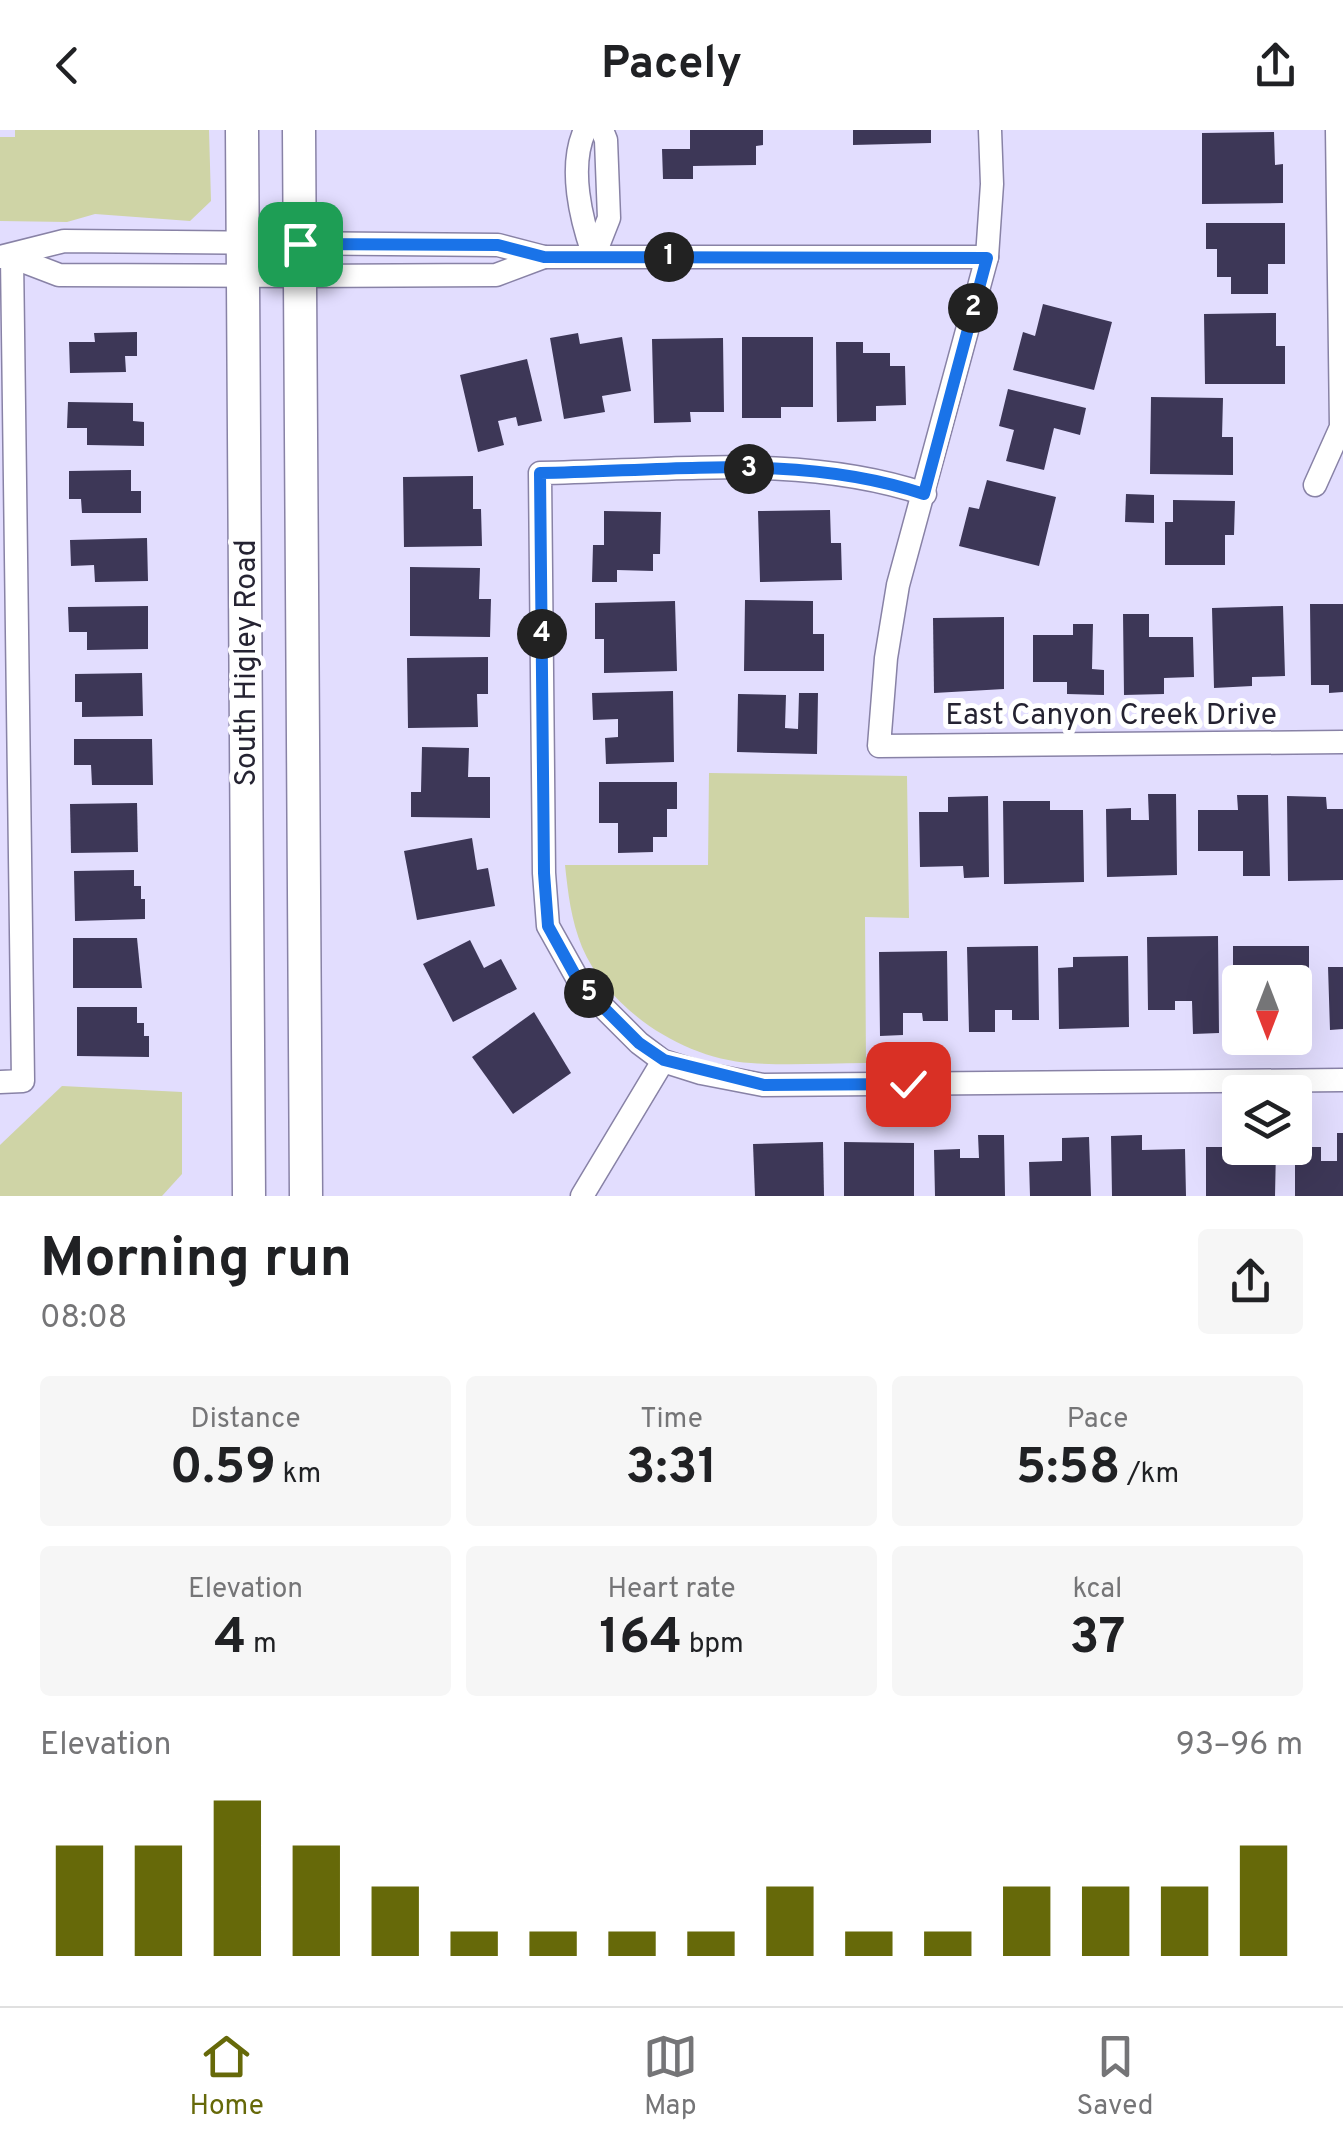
<!DOCTYPE html>
<meta charset="utf-8">
<style>
body{margin:0;font-family:Overpass,sans-serif;background:#f6f6f6;color:#202124;height:100vh;display:flex;flex-direction:column;font-size:38px;white-space:nowrap}
*{box-sizing:border-box;margin:0}
p{font-size:32px;color:#757577}
.icon{flex:none;width:55px;height:55px;fill:none;stroke:currentColor;stroke-width:2;stroke-linecap:round;stroke-linejoin:round}
.map{position:relative;height:1066px;overflow:hidden}
.details{display:flex;flex-direction:column;background:#fff;flex:1}
.details>*{flex:none}
.needle{width:65px;rotate:180deg}
.controls{position:absolute;left:1222px;top:835px;display:grid;gap:20px}
.controls a{display:grid;place-items:center;width:90px;height:90px;border-radius:10px;background:#fff;box-shadow:0 10px 40px #0002;font-size:50px}
.pin{position:absolute;display:grid;place-items:center;width:85px;height:85px;color:#fff;margin:-42px;border-radius:20px;box-shadow:0 5px 15px #0006}
.km{position:absolute;width:50px;height:50px;margin:-25px;border-radius:50%;background:#222;color:#fff;font-size:28px;line-height:50px;text-align:center}
.round{display:grid;place-items:center;flex:none;width:105px;height:105px;border-radius:10px;background:#f6f6f6}
.summary{display:flex;align-items:center;justify-content:space-between;height:170px;padding:0 40px}
h1{font-size:55px;font-weight:700;line-height:75px}
.figures{display:grid;grid-template-columns:repeat(3,1fr);gap:15px;height:170px;padding:10px 40px}
.figures div{display:grid;align-content:center;border-radius:10px;background:#f6f6f6;text-align:center}
.figures b{font-size:50px;font-weight:700}
.figures small{font-size:28px;font-weight:400}
.figures p{font-size:28px}
.chart{height:280px;padding:20px 40px}
.chart p{display:flex;justify-content:space-between}
.chart svg{width:100%;height:180px;margin-top:10px;stroke:#666909;stroke-width:6}
header{display:flex;justify-content:space-between;align-items:center;height:130px;padding:0 40px;background:#fff;font-size:45px;font-weight:700}
.dock{display:flex;justify-content:space-around;align-items:center;height:140px;border-top:2px solid #e0e0e0;background:#fff;font-size:28px;color:#757577}
.dock a{display:grid;justify-items:center;gap:5px}
.dock .on{color:#666909}
.map>svg:first-child{display:block}
.green{fill:#cfd4a6}
.building{fill:#3d3757}
.lines{fill:none;stroke-linecap:round;stroke-linejoin:round}
.minor-casing{stroke:#8882a6;stroke-width:25}
.secondary-casing{stroke:#8882a6;stroke-width:35}
.minor{stroke:#fff;stroke-width:22}
.secondary{stroke:#fff;stroke-width:32}
.route-casing{stroke:#fff;stroke-width:20}
.route{stroke:#1a73e8;stroke-width:12}
.labels{text-anchor:middle;stroke-width:10;stroke-linejoin:round;paint-order:stroke}
.street-label{font-size:30px;fill:#252332;stroke:#fff}
</style>
<header><svg class="icon" aria-label="back" viewBox="0 0 24 24"><path d="M15 5l-7 7 7 7"/></svg>Pacely<svg class="icon" aria-label="share" viewBox="0 0 24 24"><path d="M12 15V3M7 8l5-5 5 5M5 13v7h14v-7"/></svg></header>
<div class="map">
<svg width="1343" height="1066" viewBox="0 0 1343 1066">
<rect width="100%" height="100%" fill="#e2ddfe"/>
<g class="green">
<polygon points="15,0 209,0 211,71 190,91 95,84 67,92 0,91 0,7 15,7"/>
<path d="M709 643 907 646 909 788 865 787 866 933C828 933 789 936 751 933 683 929 609 880 582 817 571 790 568 763 565 735H708Z"/>
<polygon points="62,956 182,962 182,1044 162,1066 0,1066 0,1015"/>
</g>
<g class="building">
<polygon points="690,0 763,0 763,15 756,16 756,35 693,36 693,49 663,49 662,19 690,19"/>
<polygon points="853,0 931,0 931,13 853,15"/>
<polygon points="1274,2 1275,35 1283,34 1283,73 1202,74 1202,3"/>
<polygon points="1206,93 1285,93 1285,134 1268,134 1268,164 1231,164 1231,147 1217,147 1217,119 1206,119"/>
<polygon points="1043,174 1112,192 1094,260 1013,240 1023,202 1035,206"/>
<polygon points="1276,183 1276,216 1285,216 1285,254 1205,254 1204,184"/>
<polygon points="137,202 137,226 125,226 126,242 70,243 69,212 95,212 94,203"/>
<polygon points="578,203 580,214 622,207 631,261 602,266 605,282 564,289 550,208"/>
<polygon points="742,207 813,207 813,277 781,277 781,288 742,288"/>
<polygon points="723,208 724,282 690,282 691,292 654,293 652,209"/>
<polygon points="836,212 863,212 863,223 890,223 890,236 905,236 906,275 876,276 876,291 837,292"/>
<polygon points="527,229 542,291 518,296 516,287 498,291 504,315 478,322 460,245"/>
<polygon points="1008,259 1086,278 1080,305 1054,298 1044,340 1006,331 1014,300 999,296"/>
<polygon points="1151,267 1223,268 1222,307 1233,307 1233,345 1150,344"/>
<polygon points="68,272 133,273 133,291 144,292 144,316 87,315 87,298 67,298"/>
<polygon points="131,340 131,361 141,361 141,383 82,383 81,369 69,369 69,341"/>
<polygon points="473,346 473,379 481,379 482,416 404,417 403,347"/>
<polygon points="987,350 1056,367 1039,436 959,416 969,377 979,379"/>
<polygon points="1126,364 1154,365 1154,393 1125,392"/>
<polygon points="1173,370 1235,371 1234,405 1225,405 1225,435 1165,435 1165,392 1173,392"/>
<polygon points="830,380 831,413 841,413 842,450 760,452 758,381"/>
<polygon points="604,381 661,382 660,424 653,424 653,441 617,440 617,452 592,452 593,415 604,415"/>
<polygon points="147,408 148,451 95,452 94,435 71,436 70,410"/>
<polygon points="410,437 480,438 479,469 491,469 490,507 410,506"/>
<polygon points="745,470 813,471 813,504 824,504 824,541 744,541"/>
<polygon points="675,471 677,541 604,543 604,509 595,509 595,473"/>
<polygon points="1310,474 1343,474 1343,562 1329,563 1329,555 1311,555"/>
<polygon points="148,476 148,519 87,520 87,502 69,502 68,477"/>
<polygon points="1283,476 1285,546 1252,547 1252,556 1214,558 1212,478"/>
<polygon points="1123,484 1149,484 1149,507 1193,507 1194,547 1164,548 1164,564 1124,565"/>
<polygon points="1004,487 1004,559 934,563 933,488"/>
<polygon points="1073,494 1093,494 1092,539 1104,540 1104,565 1067,564 1067,552 1033,552 1033,505 1073,505"/>
<polygon points="488,527 488,564 477,564 478,597 408,598 407,528"/>
<polygon points="142,543 143,586 82,587 82,572 75,572 75,544"/>
<polygon points="673,561 674,632 606,634 605,608 618,607 618,589 593,590 592,563"/>
<polygon points="799,563 818,563 817,624 737,622 738,564 786,565 785,598 798,599"/>
<polygon points="74,609 152,609 153,655 92,655 91,635 74,635"/>
<polygon points="422,617 469,618 468,647 490,647 490,688 411,687 411,662 421,662"/>
<polygon points="599,652 677,652 677,679 667,679 667,707 653,707 653,722 618,723 618,693 599,693"/>
<polygon points="1148,664 1176,664 1177,745 1107,747 1106,679 1131,678 1131,690 1149,690"/>
<polygon points="1237,665 1268,665 1270,746 1243,746 1243,721 1198,721 1198,680 1238,680"/>
<polygon points="988,666 989,747 964,748 963,736 920,737 919,682 948,682 948,667"/>
<polygon points="1287,666 1326,667 1327,679 1343,679 1343,750 1288,751"/>
<polygon points="1003,671 1050,671 1050,680 1083,680 1084,752 1004,754"/>
<polygon points="137,673 138,722 71,723 70,674"/>
<polygon points="472,708 477,740 488,738 495,776 417,790 404,721"/>
<polygon points="134,740 134,756 141,756 141,769 145,769 145,789 75,791 74,741"/>
<polygon points="1218,806 1219,903 1193,904 1192,871 1175,871 1175,880 1148,880 1147,807"/>
<polygon points="73,808 137,808 142,858 73,858"/>
<polygon points="470,810 484,838 501,829 517,859 453,892 423,834"/>
<polygon points="1038,816 1039,890 1012,890 1012,880 995,880 995,902 969,902 967,817"/>
<polygon points="1233,816 1309,816 1309,885 1295,885 1295,852 1240,852 1240,885 1233,885"/>
<polygon points="947,821 948,891 923,891 922,883 903,883 903,905 880,906 879,822"/>
<polygon points="1128,826 1129,897 1059,899 1058,838 1073,837 1073,827"/>
<polygon points="1328,837 1343,837 1343,899 1330,900"/>
<polygon points="77,877 137,877 137,893 144,893 144,906 149,906 149,927 77,926"/>
<polygon points="534,882 571,943 513,984 472,927"/>
<polygon points="1337,1003 1343,1003 1343,1066 1295,1066 1295,1017 1321,1017 1321,1031 1337,1031"/>
<polygon points="978,1005 1004,1005 1005,1066 935,1066 934,1020 960,1019 960,1028 979,1028"/>
<polygon points="1142,1005 1142,1020 1185,1019 1186,1066 1112,1066 1111,1006"/>
<polygon points="1089,1007 1091,1066 1030,1066 1029,1032 1062,1031 1062,1008"/>
<polygon points="823,1012 824,1066 755,1066 753,1014"/>
<polygon points="844,1012 914,1013 914,1066 844,1066"/>
<polygon points="1206,1017 1230,1017 1229,1030 1251,1030 1251,1018 1276,1018 1275,1066 1206,1066"/>
</g>
<g class="lines">
<g class="minor-casing">
<g id="minor">
<path d="M585 0C568 37 581 90 594 126"/>
<polyline points="990,0 992,54 987,127 898,455 886,528 879,616 1343,612"/>
<polyline points="594,126 609,88 606,10 602,0"/>
<polyline points="0,127 64,111 498,115 544,127 987,127"/>
<polyline points="12,127 59,145 300,146 496,145 544,127"/>
<polyline points="1315,355 1341,297 1337,0"/>
<path d="M925 364C802 323 668 341 540 343L544 743 548 796 581 855 639 913 663 931 701 943 763 955 1343 950"/>
<polyline points="0,952 23,951 12,127"/>
<polyline points="582,1066 663,931"/>
</g>
</g>
<g class="secondary-casing">
<g id="secondary">
<polyline points="242,0 249,1066"/>
<polyline points="299,0 306,1066"/>
</g>
</g>
<use href="#minor" class="minor"/>
<use href="#secondary" class="secondary"/>
</g>
<g class="lines">
<g class="route-casing">
<path id="route" d="M300 114 498 115 544 127 987 128 924 364C802 323 668 341 540 343L544 743 548 796 580 854 639 913 664 930 764 955 908 954"/>
</g>
<use href="#route" class="route"/>
</g>
<g class="labels">
<g class="street-label">
<text transform="translate(245 533) rotate(-90)" y="10">South Higley Road</text>
<text x="1111" y="594">East Canyon Creek Drive</text>
</g>
</g>
</svg>
<div class="controls">
<a><svg class="needle" viewBox="-14 -14 28 28"><path d="M0-13l5 13h-10z" fill="#e53935"/><path d="M0 13l5-13h-10z" fill="#757577"/></svg></a>
<a><svg class="icon" aria-label="layers" viewBox="0 0 24 24"><path d="M12 4l9 5-9 5-9-5zM3 14l9 5 9-5"/></svg></a>
</div>
<div class="pin" style="left:300px;top:114px;background:#1e9e55"><svg class="icon" aria-label="arrive" viewBox="0 0 24 24"><path d="M6 21V4h12l-3 4 3 4H6"/></svg></div>
<div class="pin" style="left:908px;top:954px;background:#d93025"><svg class="icon" aria-label="check" viewBox="0 0 24 24"><path d="M5 12l5 5 9-10"/></svg></div>
<b class="km" style="left:669px;top:127px">1</b>
<b class="km" style="left:973px;top:178px">2</b>
<b class="km" style="left:749px;top:339px">3</b>
<b class="km" style="left:542px;top:504px">4</b>
<b class="km" style="left:589px;top:863px">5</b>
</div>
<section class="details">
<div class="summary"><div><h1>Morning run</h1><p>08:08</p></div><a class="round"><svg class="icon" aria-label="share" viewBox="0 0 24 24"><path d="M12 15V3M7 8l5-5 5 5M5 13v7h14v-7"/></svg></a></div>
<div class="figures">
<div><p>Distance</p><b>0.59<small> km</small></b></div>
<div><p>Time</p><b>3:31</b></div>
<div><p>Pace</p><b>5:58<small> /km</small></b></div>
</div>
<div class="figures">
<div><p>Elevation</p><b>4<small> m</small></b></div>
<div><p>Heart rate</p><b>164<small> bpm</small></b></div>
<div><p>kcal</p><b>37</b></div>
</div>
<div class="chart"><p><span>Elevation</span>93–96 m</p>
<svg viewBox="0 0 160 44" preserveAspectRatio="none"><path d="M5 44V17M15 44V17M25 44V6M35 44V17M45 44V27M55 44V38M65 44V38M75 44V38M85 44V38M95 44V27M105 44V38M115 44V38M125 44V27M135 44V27M145 44V27M155 44V17"/></svg>
</div>
</section>
<nav class="dock">
<a class="on"><svg class="icon" aria-label="home" viewBox="0 0 24 24"><path d="M3 11l9-7 9 7M6 9v11h12V9"/></svg>Home</a>
<a><svg class="icon" aria-label="map" viewBox="0 0 24 24"><path d="M3 6l6-2 6 2 6-2v14l-6 2-6-2-6 2zM9 4v14M15 6v14"/></svg>Map</a>
<a><svg class="icon" aria-label="saved" viewBox="0 0 24 24"><path d="M7 4h10v16l-5-4-5 4z"/></svg>Saved</a>
</nav>
